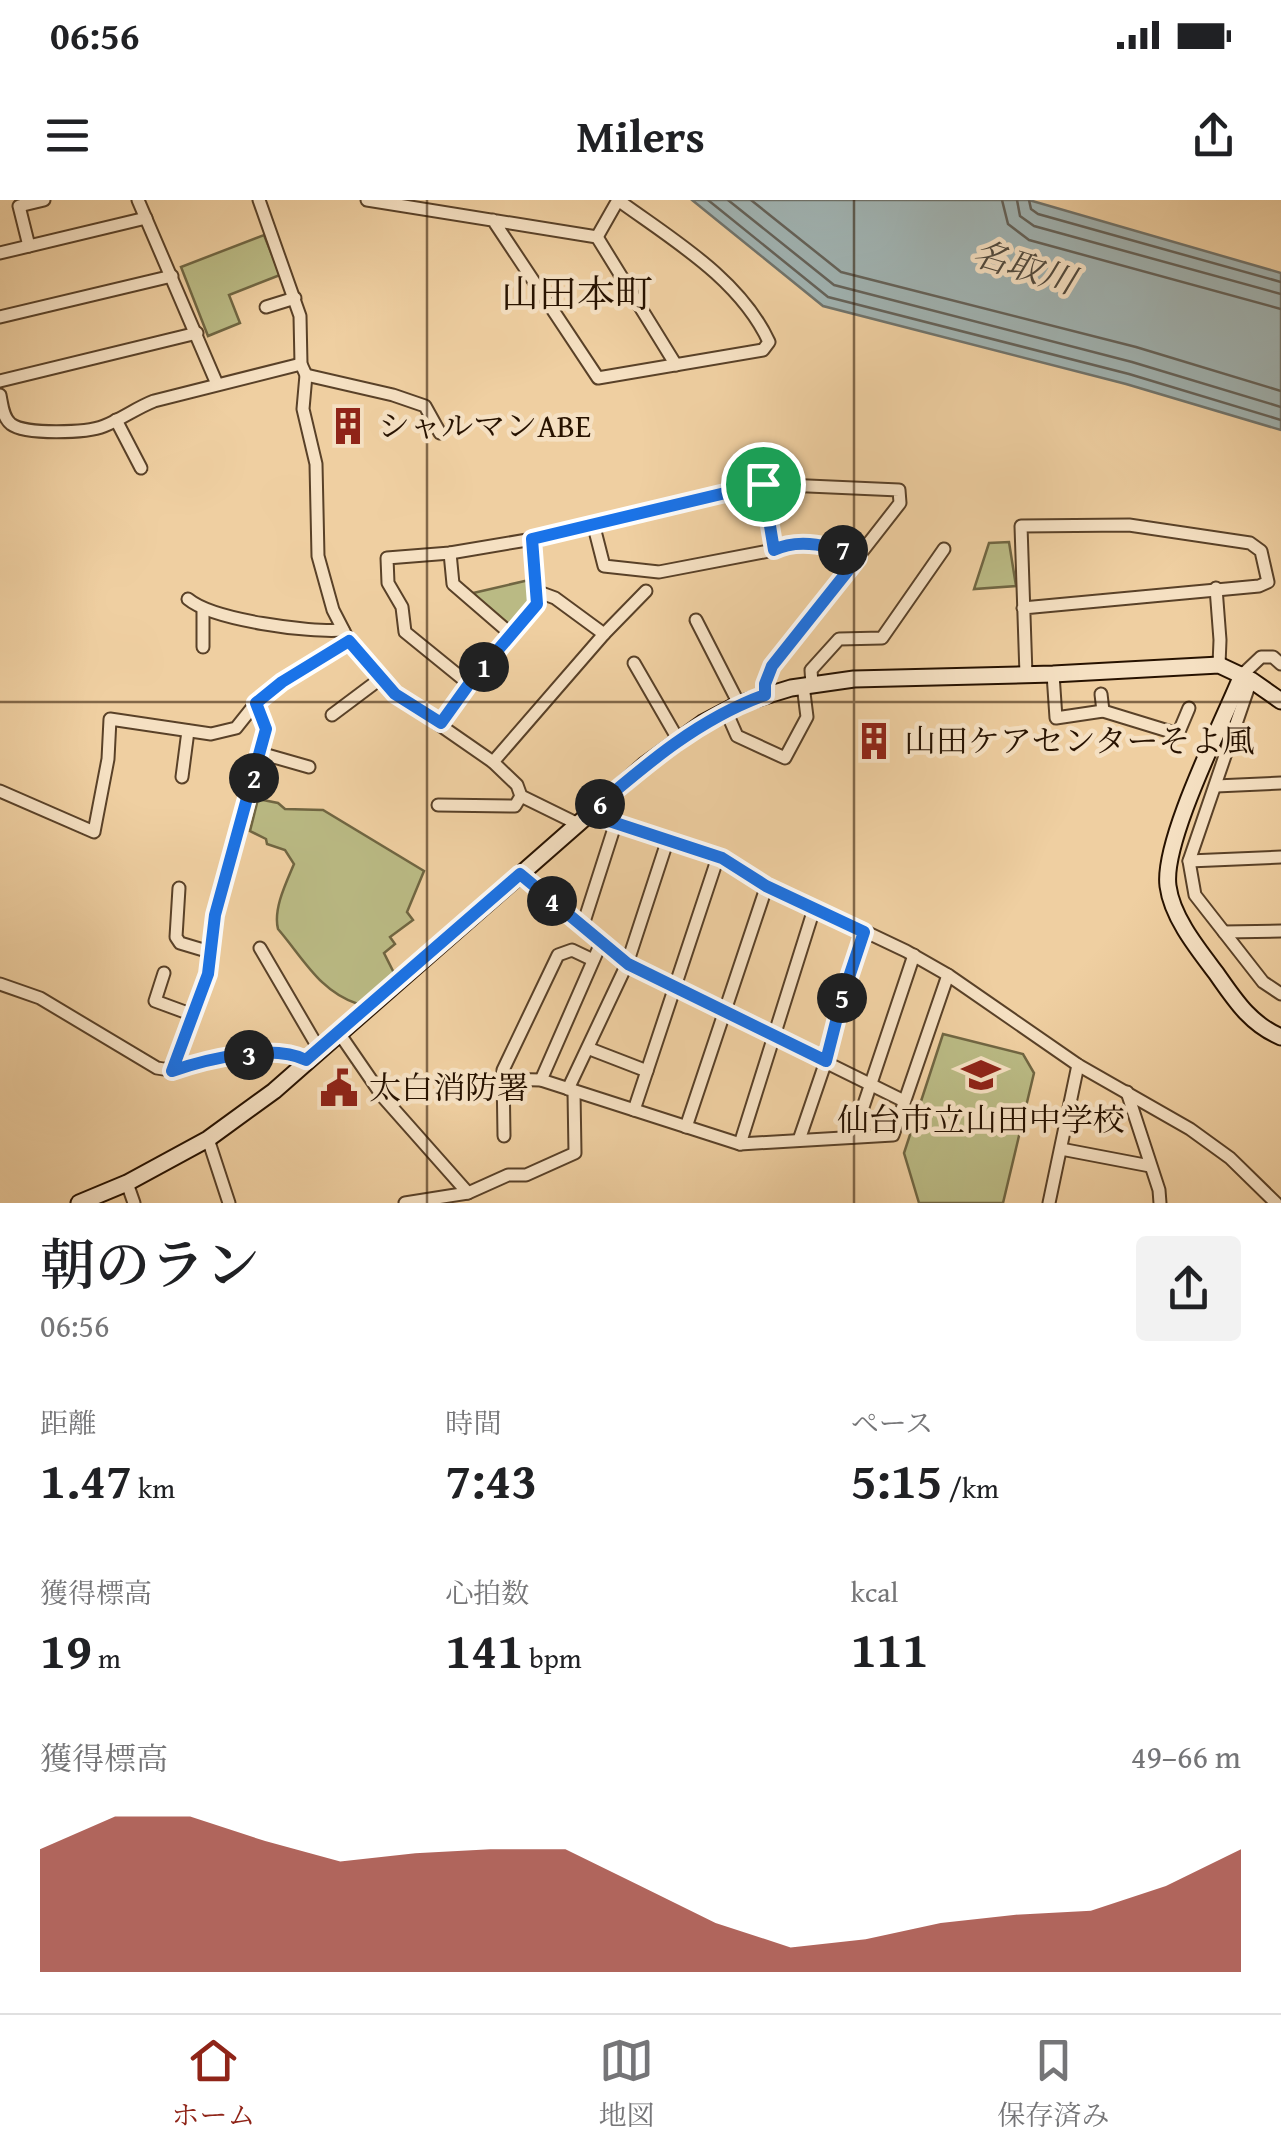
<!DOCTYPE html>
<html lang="ja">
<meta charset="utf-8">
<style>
body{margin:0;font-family:"Gentium Book Plus","Noto Serif JP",serif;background:#f2f2f2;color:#202124;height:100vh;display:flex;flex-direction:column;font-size:38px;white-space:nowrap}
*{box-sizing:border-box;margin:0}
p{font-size:32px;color:#757577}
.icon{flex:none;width:55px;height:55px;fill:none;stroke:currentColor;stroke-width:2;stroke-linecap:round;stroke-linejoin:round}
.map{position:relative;height:1003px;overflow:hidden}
.panel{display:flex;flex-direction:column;background:#fff;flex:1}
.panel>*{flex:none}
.pin{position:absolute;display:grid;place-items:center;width:85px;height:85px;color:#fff;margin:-42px;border:5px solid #fff;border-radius:50%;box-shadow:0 2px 10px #0007}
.km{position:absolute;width:50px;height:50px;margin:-25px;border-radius:50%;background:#222;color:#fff;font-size:28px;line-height:50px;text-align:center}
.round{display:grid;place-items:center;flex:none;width:105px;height:105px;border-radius:10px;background:#f2f2f2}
.headline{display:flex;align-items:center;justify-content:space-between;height:170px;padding:0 40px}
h1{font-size:55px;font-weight:600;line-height:75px}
.metrics{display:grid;grid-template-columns:repeat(3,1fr);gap:15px;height:170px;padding:10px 40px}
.metrics div{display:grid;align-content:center}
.metrics b{font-size:50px;font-weight:600}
.metrics small{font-size:28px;font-weight:400}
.metrics p{font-size:28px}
.chart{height:280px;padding:20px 40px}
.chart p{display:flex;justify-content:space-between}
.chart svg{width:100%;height:180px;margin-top:10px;fill:#8f2418;opacity:.7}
.status{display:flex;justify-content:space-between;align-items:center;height:70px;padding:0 50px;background:#fff;direction:ltr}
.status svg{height:28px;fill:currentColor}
header{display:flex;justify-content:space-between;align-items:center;height:130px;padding:0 40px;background:#fff;font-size:45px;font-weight:600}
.menu{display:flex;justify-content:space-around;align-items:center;height:140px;border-top:2px solid #e0e0e0;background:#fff;font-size:28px;color:#757577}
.menu a{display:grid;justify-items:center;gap:5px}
.menu .current{color:#8f2418}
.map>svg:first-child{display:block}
.green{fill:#baba84;stroke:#706642;stroke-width:2.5}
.water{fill:#a0b3b2;stroke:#70736b;stroke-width:2.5}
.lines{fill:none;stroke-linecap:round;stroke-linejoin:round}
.shore{stroke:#646259;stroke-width:2.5}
.street-casing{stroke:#594128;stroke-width:15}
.secondary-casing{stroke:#271200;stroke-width:19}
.street{stroke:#f5e0c2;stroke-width:11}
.secondary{stroke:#f5e0c2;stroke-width:15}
.route-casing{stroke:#fff;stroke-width:20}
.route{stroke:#1a73e8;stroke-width:12}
.grid{fill:none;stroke:#271200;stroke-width:2.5;stroke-opacity:0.55}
.labels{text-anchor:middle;stroke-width:9;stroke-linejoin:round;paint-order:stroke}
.poi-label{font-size:32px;fill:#271200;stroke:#f5e0c2;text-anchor:start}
.water-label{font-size:35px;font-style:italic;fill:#514a3e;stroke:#f5e0c2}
.quarter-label{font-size:38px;fill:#271200;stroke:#f5e0c2}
</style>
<div class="status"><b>06:56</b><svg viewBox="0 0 49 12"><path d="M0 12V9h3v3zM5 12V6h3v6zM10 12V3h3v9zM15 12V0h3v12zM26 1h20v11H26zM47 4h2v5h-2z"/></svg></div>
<header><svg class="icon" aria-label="menu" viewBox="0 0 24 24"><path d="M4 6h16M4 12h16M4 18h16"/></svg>Milers<svg class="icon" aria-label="share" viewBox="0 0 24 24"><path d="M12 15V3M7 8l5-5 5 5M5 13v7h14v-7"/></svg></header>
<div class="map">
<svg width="1281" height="1003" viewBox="0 0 1281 1003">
<rect width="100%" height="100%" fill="#efcfa1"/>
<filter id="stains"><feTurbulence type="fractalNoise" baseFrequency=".002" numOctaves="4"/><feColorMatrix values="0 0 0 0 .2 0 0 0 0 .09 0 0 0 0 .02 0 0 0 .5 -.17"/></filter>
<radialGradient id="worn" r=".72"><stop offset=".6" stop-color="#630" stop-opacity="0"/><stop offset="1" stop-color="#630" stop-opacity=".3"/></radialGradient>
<g class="green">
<polygon points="264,35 280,75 229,95 240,123 208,136 181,67"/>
<polygon points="1009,342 1016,386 974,389 989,343"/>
<polygon points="529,380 533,405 511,430 469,394"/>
<path d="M258 599 278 603 285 609 323 610 424 671 407 712 413 720 390 737 395 744 384 753 394 773 358 804C320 792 303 758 278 729 273 709 286 683 294 664L285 650 267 644 266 639 250 631Z"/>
<polygon points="943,834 1023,854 1034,873 1003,1003 919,1003 904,953"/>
</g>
<polygon class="water" points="692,0 1029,0 1281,73 1281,230 1126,184 823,106"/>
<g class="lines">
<g class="shore">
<polyline points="708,0 828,97 1129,174 1281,220"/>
<polyline points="728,0 834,85 1132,162 1281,207"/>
<polyline points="751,0 841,72 1136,147 1281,191"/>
<polyline points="1002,0 1008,24 1029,40 1281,109"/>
<polyline points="1017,0 1020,16 1034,26 1281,94"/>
<polyline points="1029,0 1031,9 1038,14 1281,82"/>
</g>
<g class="street-casing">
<g id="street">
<polyline points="138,0 217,184"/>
<polyline points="259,0 300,116 301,164 306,175 303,209 316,264 318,356 333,410 349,441 380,479 395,494 493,562 517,585 521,596 578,624"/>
<path d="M367 0 597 37 618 0C673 40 740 79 769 142L763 150 598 178 493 20"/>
<polyline points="597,37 676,165"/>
<polyline points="29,46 19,6 44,0"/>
<polyline points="0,53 146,18"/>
<polyline points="266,107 295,98"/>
<polyline points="0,117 172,76"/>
<polyline points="306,175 393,195 425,206 440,233"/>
<polyline points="0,181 197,133"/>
<path d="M0 195C2 205 3 218 11 224 25 235 87 233 104 226 122 219 136 208 154 201L301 164"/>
<polyline points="116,220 141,268"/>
<polyline points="593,323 604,366 659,372 774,350 763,284"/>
<polyline points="533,339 763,284 899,290 900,303 772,467 765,484 765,495"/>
<path d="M774 350C798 338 834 345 858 358"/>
<polyline points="450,353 453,384 512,435"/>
<polyline points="1216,388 1220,440 1219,465"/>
<path d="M188 399C213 420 309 433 343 430"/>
<polyline points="1023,408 1259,386 1268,382 1261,351 1250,343 1129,325 1021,326 1026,475"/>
<polyline points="203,411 203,447"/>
<polyline points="696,420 739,504"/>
<polyline points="634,463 679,541"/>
<polyline points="1053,474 1056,518 1103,511 1178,534 1189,508"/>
<polyline points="1242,475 1261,457 1273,457 1281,464"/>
<polyline points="1251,480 1189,661 1195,695 1263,782 1281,794"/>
<polyline points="469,484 405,432 402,407 388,383 387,358 450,353 533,339 536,391 555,398 604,434"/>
<polyline points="812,484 811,470 839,439 882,438 944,349"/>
<polyline points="1101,494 1103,511"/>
<polyline points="726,511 737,536 785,558 807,517 803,485"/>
<polyline points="332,515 380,479"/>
<polyline points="441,523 469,484 537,404 536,391"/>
<polyline points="260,553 309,567"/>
<polyline points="493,562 604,434 646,391"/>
<polyline points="182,577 188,531"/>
<polyline points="1216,586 1281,583"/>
<polyline points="0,591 94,632 108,559 110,519 211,534 236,528 256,503 283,482 349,441"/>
<polyline points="438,605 515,606 521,596"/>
<polyline points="589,615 722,658 767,685 906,751 948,775 1078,865 1190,929 1230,958 1276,1003"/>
<polyline points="1189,661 1281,657"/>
<polyline points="520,674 627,764 904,901"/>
<polyline points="179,688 176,737 180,743 210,752"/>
<polyline points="582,728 616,622"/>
<polyline points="1224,732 1281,731"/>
<polyline points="260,748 319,849"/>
<polyline points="164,773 155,801 193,815"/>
<path d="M0 784 40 798 157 868C176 872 186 865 204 861 235 855 277 846 306 860"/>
<polyline points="339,833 383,897 468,993"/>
<polyline points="590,849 647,871"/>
<polyline points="172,871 208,775 215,715 266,529 256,503"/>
<polyline points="501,879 541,880 740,944 893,935 948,775"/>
<polyline points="541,880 601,743"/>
<polyline points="568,889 627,764 668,639"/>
<polyline points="1127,892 1159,990 1160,1003"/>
<polyline points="634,910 718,657"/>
<polyline points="686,927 767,685"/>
<polyline points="504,936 503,870 558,755 572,750 593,760"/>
<polyline points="853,937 914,755"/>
<polyline points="208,939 229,1003"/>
<polyline points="799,940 826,861 842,798 864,731"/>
<polyline points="740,944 814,709"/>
<polyline points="1061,949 1150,966"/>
<polyline points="127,983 134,1003"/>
<polyline points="405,1003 468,993 508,975 526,975 575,953 574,892"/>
<polyline points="1049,1003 1078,865"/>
</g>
</g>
<g class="secondary-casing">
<g id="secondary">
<path d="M1242 475C1223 522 1162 641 1168 686 1172 717 1197 748 1216 773 1235 800 1250 824 1281 837"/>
<polyline points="79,1003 127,983 208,939 274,891 645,565 703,523 739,504 791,488 854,479 1053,474 1219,465 1251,480 1281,501"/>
</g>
</g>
<use href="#street" class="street"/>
<use href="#secondary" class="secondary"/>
</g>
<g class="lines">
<g class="route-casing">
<path id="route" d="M763 284 774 350C798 338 834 345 858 358L772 466 765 484V495C696 520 643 567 588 614L722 658 766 686 864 732 842 798 826 861 628 764 520 674 306 860C272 843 207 859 172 871L208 774 215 715 266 529 256 503 282 482 349 441 395 494 441 523 469 484 537 404 532 339Z"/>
</g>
<use href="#route" class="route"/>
</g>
<path class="grid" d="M427 0V1003M854 0V1003M0 502H1281"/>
<defs>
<g id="building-bare" transform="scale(3)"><path d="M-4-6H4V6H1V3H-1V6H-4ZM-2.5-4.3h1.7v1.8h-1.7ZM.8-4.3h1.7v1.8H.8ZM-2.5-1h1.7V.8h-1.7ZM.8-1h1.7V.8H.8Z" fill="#8f2418" stroke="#f5e0c2" stroke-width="2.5" paint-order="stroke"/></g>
<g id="school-bare" transform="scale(3)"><path d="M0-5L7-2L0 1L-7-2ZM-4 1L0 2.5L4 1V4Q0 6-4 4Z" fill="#8f2418" stroke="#f5e0c2" stroke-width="2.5" paint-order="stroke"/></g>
<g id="civic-bare" transform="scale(3)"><path d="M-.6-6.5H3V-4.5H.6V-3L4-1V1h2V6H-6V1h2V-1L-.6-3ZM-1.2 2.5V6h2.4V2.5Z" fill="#8f2418" stroke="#f5e0c2" stroke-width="2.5" paint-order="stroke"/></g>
</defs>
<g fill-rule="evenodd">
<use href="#building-bare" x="348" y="226"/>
<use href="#building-bare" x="874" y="541"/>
<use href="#school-bare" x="981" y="875"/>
<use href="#civic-bare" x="339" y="888"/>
</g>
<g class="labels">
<g class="poi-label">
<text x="378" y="237">シャルマンABE</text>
<text x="904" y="552">山田ケアセンターそよ風</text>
<text x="369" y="899">太白消防署</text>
<text x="981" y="931" text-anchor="middle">仙台市立山田中学校</text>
</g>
<g class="water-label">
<text transform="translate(1024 67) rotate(17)" y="12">名取川</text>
</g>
<g class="quarter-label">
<text x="577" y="107">山田本町</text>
</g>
</g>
<rect width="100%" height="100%" filter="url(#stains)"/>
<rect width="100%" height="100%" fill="url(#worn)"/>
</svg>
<div class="pin" style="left:763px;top:284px;background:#1e9e55"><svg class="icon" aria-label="arrive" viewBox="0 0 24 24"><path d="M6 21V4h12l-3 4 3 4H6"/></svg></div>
<b class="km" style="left:484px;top:467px">1</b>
<b class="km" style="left:254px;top:578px">2</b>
<b class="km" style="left:249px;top:855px">3</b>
<b class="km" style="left:552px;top:701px">4</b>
<b class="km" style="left:842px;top:798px">5</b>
<b class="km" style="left:600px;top:604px">6</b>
<b class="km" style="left:843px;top:350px">7</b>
</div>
<section class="panel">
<div class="headline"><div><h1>朝のラン</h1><p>06:56</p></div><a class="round"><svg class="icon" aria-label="share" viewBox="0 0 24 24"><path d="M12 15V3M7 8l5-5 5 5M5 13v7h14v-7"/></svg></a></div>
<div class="metrics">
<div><p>距離</p><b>1.47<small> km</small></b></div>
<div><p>時間</p><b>7:43</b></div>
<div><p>ペース</p><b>5:15<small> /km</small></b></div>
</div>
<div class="metrics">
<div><p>獲得標高</p><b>19<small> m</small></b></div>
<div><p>心拍数</p><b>141<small> bpm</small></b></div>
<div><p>kcal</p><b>111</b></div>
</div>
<div class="chart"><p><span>獲得標高</span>49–66 m</p>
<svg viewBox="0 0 160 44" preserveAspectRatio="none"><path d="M0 44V14L10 6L20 6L30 12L40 17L50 15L60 14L70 14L80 23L90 32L100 38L110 36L120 32L130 30L140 29L150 23L160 14V44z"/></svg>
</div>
</section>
<nav class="menu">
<a class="current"><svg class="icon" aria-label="home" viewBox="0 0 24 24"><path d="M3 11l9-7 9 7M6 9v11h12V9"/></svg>ホーム</a>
<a><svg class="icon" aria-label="map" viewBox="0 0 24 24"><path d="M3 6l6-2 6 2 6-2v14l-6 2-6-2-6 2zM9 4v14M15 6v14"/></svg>地図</a>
<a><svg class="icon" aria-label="saved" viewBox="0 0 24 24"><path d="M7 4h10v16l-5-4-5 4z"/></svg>保存済み</a>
</nav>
